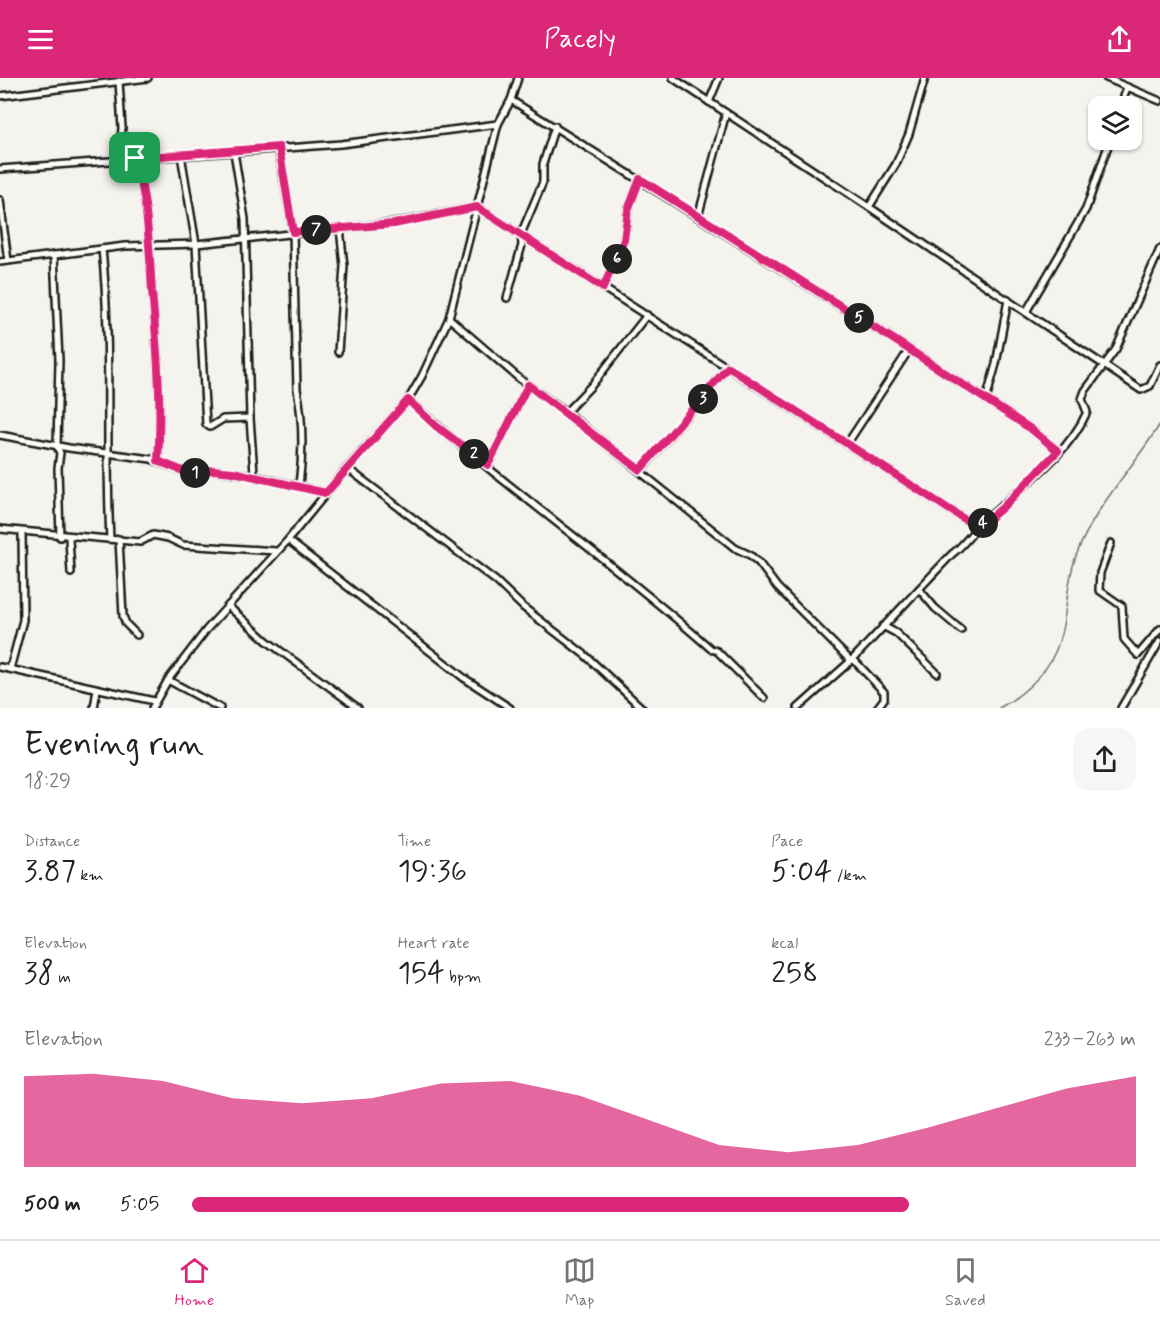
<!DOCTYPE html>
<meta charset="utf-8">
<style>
body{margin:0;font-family:Mynerve,sans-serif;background:#f6f6f6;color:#222;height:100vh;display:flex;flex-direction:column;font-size:22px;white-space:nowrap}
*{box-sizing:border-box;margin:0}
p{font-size:20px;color:#767676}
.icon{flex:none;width:33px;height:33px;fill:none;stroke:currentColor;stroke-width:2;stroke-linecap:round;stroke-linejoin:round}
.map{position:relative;height:630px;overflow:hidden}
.details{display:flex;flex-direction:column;background:#fff;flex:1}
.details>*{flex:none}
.tools{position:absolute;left:1088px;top:18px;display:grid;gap:12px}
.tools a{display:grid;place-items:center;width:54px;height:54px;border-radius:12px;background:#fff;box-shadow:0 2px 4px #0004;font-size:30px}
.pin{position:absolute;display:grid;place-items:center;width:51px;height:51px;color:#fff;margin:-26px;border-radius:12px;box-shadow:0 3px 9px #0006}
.km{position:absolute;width:30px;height:30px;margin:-15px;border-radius:50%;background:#222;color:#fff;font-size:16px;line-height:30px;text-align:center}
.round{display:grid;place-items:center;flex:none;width:63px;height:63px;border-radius:18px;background:#f6f6f6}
.headline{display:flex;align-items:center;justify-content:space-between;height:102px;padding:0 24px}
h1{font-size:33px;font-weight:600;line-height:45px}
.stats{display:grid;grid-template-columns:repeat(3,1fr);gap:9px;height:102px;padding:6px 24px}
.stats div{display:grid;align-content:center}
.stats b{font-size:30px;font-weight:600}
.stats small{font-size:16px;font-weight:400}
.stats p{font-size:16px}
.chart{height:168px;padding:12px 24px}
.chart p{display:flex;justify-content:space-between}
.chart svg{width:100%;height:108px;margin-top:6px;fill:#db2777;opacity:.7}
ul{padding:0 24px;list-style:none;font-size:20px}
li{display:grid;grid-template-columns:96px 72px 1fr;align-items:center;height:45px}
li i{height:15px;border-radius:8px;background:#db2777}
header{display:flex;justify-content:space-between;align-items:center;height:78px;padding:0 24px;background:#db2777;color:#fff;font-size:27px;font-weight:600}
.menu{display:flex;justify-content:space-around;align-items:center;height:84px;border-top:2px solid #e0e0e0;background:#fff;font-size:16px;color:#767676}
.menu a{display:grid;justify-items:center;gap:3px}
.menu .selected{color:#db2777}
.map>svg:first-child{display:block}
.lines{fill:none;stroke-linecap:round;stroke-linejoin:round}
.stream{stroke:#72716f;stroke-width:1.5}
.minor-casing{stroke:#1c1c1c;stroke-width:10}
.minor{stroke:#fdfcf7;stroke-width:5}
.route-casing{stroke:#fff;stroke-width:12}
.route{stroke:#db2777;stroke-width:8}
</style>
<header><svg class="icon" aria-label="menu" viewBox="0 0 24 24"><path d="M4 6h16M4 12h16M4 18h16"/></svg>Pacely<svg class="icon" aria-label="share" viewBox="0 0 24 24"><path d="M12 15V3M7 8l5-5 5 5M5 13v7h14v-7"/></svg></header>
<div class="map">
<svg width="1160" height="630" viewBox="0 0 1160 630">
<rect width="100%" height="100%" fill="#f4f3ee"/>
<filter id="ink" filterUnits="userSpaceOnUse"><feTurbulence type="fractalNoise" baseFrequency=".0167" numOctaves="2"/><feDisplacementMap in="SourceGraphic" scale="12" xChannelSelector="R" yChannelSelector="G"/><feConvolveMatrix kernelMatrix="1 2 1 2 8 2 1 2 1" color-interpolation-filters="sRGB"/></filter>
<g filter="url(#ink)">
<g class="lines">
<path class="stream" d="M999 630C1022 618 1046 596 1056 572 1068 543 1065 508 1076 478 1094 429 1133 390 1160 346"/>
<g class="minor-casing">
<g id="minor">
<polyline points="673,0 869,129"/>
<polyline points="925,0 909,56 896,86 869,129 1141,312 1150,308 1160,287"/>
<polyline points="1106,0 1160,23"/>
<polyline points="0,18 148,0"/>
<polyline points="511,22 896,263 1031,351 1058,373"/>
<polyline points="709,24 719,0"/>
<polyline points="1121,28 1127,9"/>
<path d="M278 69 293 154 297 311C303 342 303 377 299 408"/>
<polyline points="234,74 245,141 250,340"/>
<polyline points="181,77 196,166 206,346 210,349 223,341 250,340 254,395 251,397"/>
<path d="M135 80C148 123 149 168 152 213 157 269 162 327 158 383"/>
<polyline points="119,82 122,50 119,3"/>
<polyline points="0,91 341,66 498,46"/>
<polyline points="0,122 8,183"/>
<polyline points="698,139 726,35"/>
<path d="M102 171C112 268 105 364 110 461"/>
<polyline points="54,177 59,282 57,368 60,375 58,390 60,459"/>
<polyline points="0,184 125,168 196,166 394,145 477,129 978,450"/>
<polyline points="603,210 624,162 628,132 640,101"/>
<polyline points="507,220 522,167 521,156 543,104 543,86 555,48"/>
<polyline points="1026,234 1086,131 1110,62"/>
<polyline points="449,240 521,302 566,334 735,470 750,477 759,485 777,509 850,582"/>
<polyline points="338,274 344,188 340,150"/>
<path d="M408 322C505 409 613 484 711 571L717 573 764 620"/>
<polyline points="986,322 996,286 1008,222"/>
<polyline points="566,334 592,307 647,237"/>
<polyline points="0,357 69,370 151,381 188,395 213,392 251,397 326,415"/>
<polyline points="847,366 909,272"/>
<polyline points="488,387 528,307"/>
<polyline points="347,390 496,503 523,529 585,577 642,630"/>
<polyline points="641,392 728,289"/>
<polyline points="0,451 140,464 153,457 168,460 183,467 276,473"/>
<polyline points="69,460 71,495"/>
<polyline points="119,461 123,538 126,546 137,557"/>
<polyline points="288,462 464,600 510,630"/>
<polyline points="1111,465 1100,495 1099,512 1122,528 1124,561 1138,577 1160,551"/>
<polyline points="919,511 935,530 961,552"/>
<polyline points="228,528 267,563 358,630"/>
<polyline points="883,548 896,555 937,595"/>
<polyline points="853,581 884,614 884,621 877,630"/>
<polyline points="0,589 154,623"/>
<polyline points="10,591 23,542 22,454"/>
<polyline points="168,602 220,630"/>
<polyline points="94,630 97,611"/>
<polyline points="152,630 168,602 207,551 288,462 347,390 408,322 422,298 449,240 498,46 511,22 518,0"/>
<path d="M798 630 853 581 952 476C963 468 969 458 978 449 1013 415 1067 380 1087 334L1082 321 1085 313 1116 271 1160 171"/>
<polyline points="1121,630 1160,563"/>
</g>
</g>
<use href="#minor" class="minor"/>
</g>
</g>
<g class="lines" filter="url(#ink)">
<g class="route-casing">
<path id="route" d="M279 69 293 154 394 146 477 129 603 210 624 162 628 132 640 101 896 263 1031 351 1058 373 1002 430 978 450 728 289 640 392 528 307 488 387 436 348 408 322 326 415 233 394 213 392 188 395 158 383C162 327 157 269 152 213 149 168 148 123 135 80Z"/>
</g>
<use href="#route" class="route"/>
</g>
</svg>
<div class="tools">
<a><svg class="icon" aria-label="layers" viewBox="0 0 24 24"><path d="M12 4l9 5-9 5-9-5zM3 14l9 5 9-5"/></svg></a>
</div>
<div class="pin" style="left:135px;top:80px;background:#1e9e55"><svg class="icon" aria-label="arrive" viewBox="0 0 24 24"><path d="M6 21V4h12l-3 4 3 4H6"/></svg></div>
<b class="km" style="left:195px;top:395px">1</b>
<b class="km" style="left:474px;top:376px">2</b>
<b class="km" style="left:703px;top:321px">3</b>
<b class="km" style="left:983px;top:445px">4</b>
<b class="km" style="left:859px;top:240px">5</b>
<b class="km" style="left:617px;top:181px">6</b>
<b class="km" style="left:316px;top:152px">7</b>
</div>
<section class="details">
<div class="headline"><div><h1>Evening run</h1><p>18:29</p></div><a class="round"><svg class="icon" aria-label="share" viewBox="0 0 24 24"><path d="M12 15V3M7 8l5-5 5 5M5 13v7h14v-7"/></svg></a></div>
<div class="stats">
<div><p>Distance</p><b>3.87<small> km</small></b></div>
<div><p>Time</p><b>19:36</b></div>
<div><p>Pace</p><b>5:04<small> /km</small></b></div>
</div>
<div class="stats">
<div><p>Elevation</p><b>38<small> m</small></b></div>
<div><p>Heart rate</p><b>154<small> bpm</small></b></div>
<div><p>kcal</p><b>258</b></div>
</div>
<div class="chart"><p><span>Elevation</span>233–263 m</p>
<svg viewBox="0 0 160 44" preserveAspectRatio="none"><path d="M0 44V7L10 6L20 9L30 16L40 18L50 16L60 10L70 9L80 15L90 25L100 35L110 38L120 35L130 28L140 20L150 12L160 7V44z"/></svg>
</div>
<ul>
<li><b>500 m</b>5:05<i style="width:76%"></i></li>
</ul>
</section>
<nav class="menu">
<a class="selected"><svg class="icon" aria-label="home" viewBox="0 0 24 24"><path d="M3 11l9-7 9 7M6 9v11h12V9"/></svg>Home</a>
<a><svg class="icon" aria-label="map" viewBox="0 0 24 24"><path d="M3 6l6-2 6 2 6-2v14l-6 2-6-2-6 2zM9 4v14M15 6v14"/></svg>Map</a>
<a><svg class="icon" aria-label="saved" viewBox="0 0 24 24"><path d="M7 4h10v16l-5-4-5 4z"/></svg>Saved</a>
</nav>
